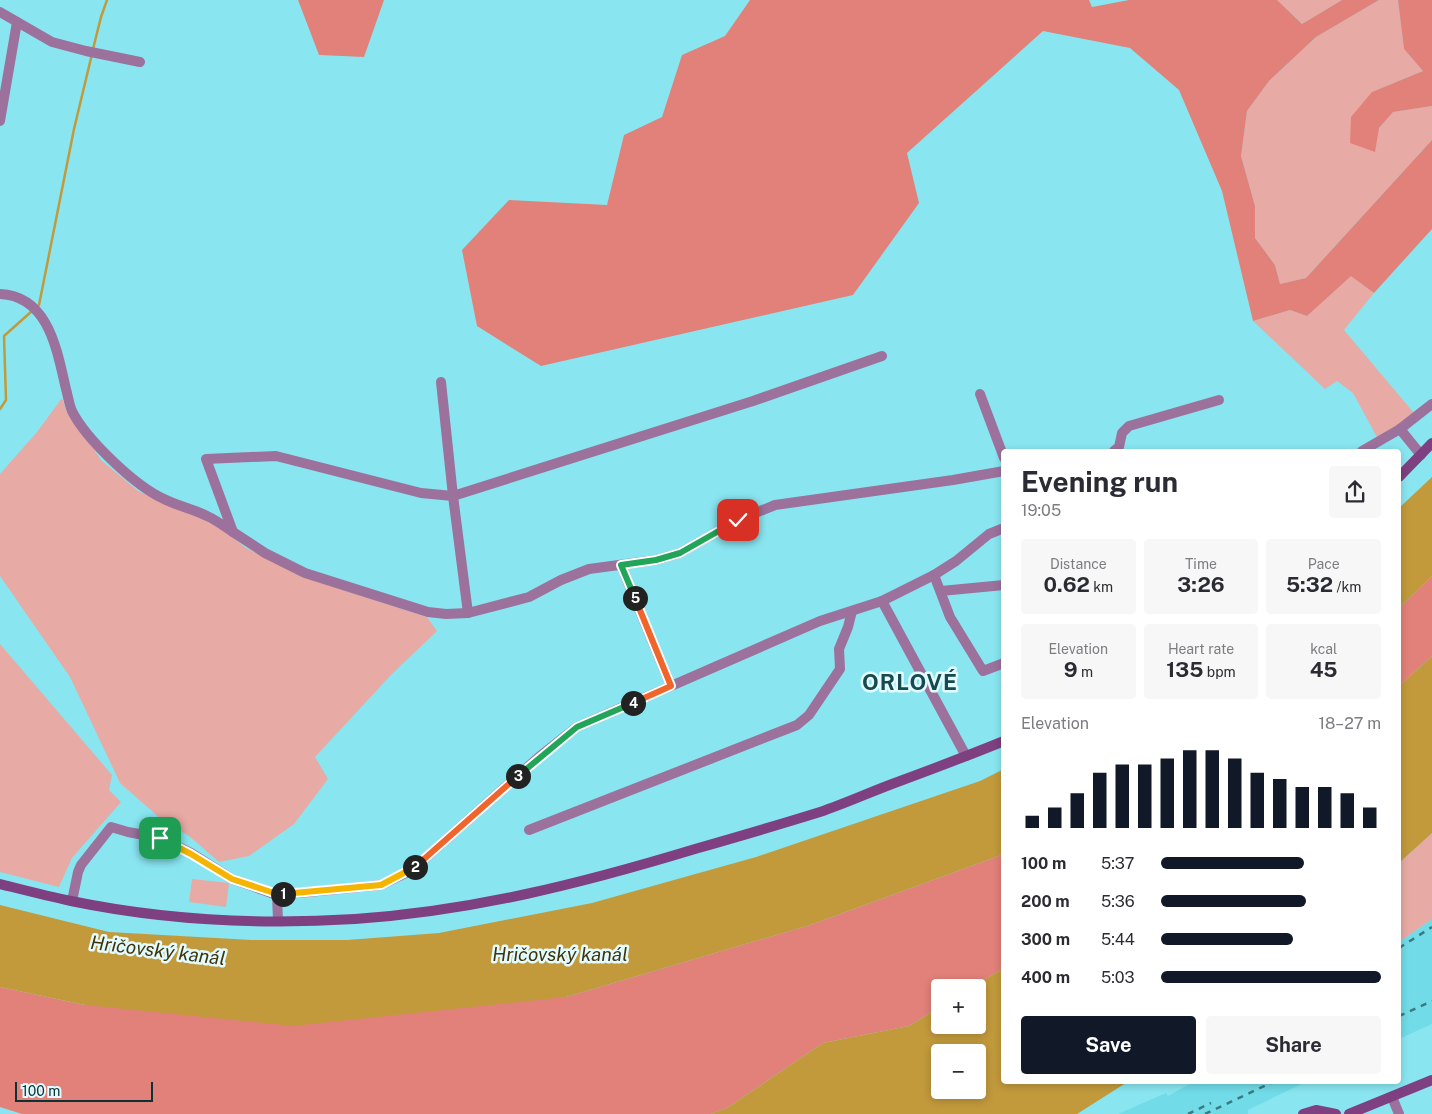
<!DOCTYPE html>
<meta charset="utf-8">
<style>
body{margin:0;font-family:"Public Sans",sans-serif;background:#f7f7f7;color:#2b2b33;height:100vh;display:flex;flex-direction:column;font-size:19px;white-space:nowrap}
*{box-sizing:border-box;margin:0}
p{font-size:16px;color:#7c7c81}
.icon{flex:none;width:28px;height:28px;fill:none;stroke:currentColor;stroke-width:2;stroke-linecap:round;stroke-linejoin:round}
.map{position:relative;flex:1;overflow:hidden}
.details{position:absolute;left:1001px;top:449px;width:400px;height:635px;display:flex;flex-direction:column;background:#fff;border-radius:5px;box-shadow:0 2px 8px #0003}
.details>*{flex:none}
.tools{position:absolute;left:931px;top:979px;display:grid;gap:10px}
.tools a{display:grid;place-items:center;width:55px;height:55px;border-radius:5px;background:#fff;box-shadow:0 2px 8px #0003;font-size:25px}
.scale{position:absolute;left:15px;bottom:12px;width:138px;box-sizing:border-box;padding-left:5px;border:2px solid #093337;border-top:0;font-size:14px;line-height:18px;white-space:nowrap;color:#093337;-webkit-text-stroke:4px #e1fbfe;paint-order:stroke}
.pin{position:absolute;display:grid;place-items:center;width:42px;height:42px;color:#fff;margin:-21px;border-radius:10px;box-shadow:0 2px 8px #0006}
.km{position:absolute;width:25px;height:25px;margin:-12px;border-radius:50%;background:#222;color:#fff;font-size:14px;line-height:25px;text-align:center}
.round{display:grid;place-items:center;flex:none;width:52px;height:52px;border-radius:5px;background:#f7f7f7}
.head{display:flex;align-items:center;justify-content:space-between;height:85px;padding:0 20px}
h1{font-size:28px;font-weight:700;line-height:38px}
.figures{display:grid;grid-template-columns:repeat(3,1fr);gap:8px;height:85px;padding:5px 20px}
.figures div{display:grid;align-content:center;border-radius:5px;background:#f7f7f7;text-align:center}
.figures b{font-size:21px;font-weight:700}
.figures small{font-size:14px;font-weight:400}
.figures p{font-size:14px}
.chart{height:140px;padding:10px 20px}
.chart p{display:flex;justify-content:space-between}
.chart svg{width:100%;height:90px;margin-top:5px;stroke:#111827;stroke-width:6}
.button{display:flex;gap:10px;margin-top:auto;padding:10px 20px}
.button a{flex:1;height:58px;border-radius:5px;background:#111827;color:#fff;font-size:20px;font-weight:700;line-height:58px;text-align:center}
.button a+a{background:#f7f7f7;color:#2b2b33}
ul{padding:0 20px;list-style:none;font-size:16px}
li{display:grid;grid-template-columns:80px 60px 1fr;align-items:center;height:38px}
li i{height:12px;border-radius:6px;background:#111827}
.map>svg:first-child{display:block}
.built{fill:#71dce8}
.green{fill:#e7aaa4}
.forest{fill:#e28179}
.water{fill:#c29a3c;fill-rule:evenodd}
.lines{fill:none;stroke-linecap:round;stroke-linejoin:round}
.stream{stroke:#c29a3c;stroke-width:2.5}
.street{stroke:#9c729d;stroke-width:10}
.secondary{stroke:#7e4081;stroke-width:10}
.rail{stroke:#3c7a81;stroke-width:2.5;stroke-dasharray:6 6;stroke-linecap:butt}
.split-1-casing{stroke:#fff;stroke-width:10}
.split-2-casing{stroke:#fff;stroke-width:10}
.split-3-casing{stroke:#fff;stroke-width:10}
.split-4-casing{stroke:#fff;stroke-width:10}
.split-5-casing{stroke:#fff;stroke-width:10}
.split-6-casing{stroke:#fff;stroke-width:10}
.split-1{stroke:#f5b400;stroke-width:6}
.split-2{stroke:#f5b400;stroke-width:6}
.split-3{stroke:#f0652b;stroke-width:6}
.split-4{stroke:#22a559;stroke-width:6}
.split-5{stroke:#f0652b;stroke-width:6}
.split-6{stroke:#22a559;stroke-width:6}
.labels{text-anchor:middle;stroke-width:5;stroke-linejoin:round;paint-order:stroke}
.water-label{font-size:19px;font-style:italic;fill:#433209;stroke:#e1fbfe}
.district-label{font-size:22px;font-weight:bold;letter-spacing:1px;fill:#174a50;stroke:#e1fbfe}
</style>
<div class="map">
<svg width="1432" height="1114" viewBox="0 0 1432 1114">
<rect width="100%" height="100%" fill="#89e6f1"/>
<g class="built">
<polygon points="1432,919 1432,1024 1399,1039 1399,942"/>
<polygon points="1195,1081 1308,1081 1248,1110 1248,1114 1118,1114 1166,1093 1168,1096"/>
</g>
<g class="green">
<polygon points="1277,0 1342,0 1302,24"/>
<polygon points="1379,0 1398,0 1404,49 1423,71 1372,92 1379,128 1393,112 1432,106 1432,140 1306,278 1280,284 1275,265 1255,238 1255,206 1241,156 1247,111 1269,81 1316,37"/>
<polygon points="1351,275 1374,293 1344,330 1414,413 1378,439 1353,393 1337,381 1325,389 1253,321 1290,310 1307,316"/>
<polygon points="62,398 66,410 75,425 88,440 101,460 138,491 155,499 206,520 222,529 246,548 303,577 427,617 437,631 391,675 315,757 328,779 294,824 249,856 219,862 189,836 162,820 120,783 70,677 0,576 0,474 37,432"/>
<polygon points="0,644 112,775 109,790 121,802 72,858 59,887 0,872"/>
<polygon points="1432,833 1432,919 1399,942 1399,863"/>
<polygon points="192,879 229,883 226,907 189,902"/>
</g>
<g class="forest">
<polygon points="298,0 384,0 364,57 319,55"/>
<polygon points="750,0 1089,0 1092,7 1129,0 1277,0 1302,24 1342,0 1379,0 1316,37 1269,81 1247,111 1241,156 1255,206 1255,238 1275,265 1280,284 1306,278 1432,140 1432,229 1374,293 1351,276 1307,316 1290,310 1253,321 1222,191 1179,90 1130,48 1043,31 907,153 919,203 853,295 541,366 477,326 462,250 509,200 607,205 624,135 662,117 682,55 725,36"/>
<polygon points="1398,0 1432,0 1432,106 1393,112 1379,128 1375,152 1350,143 1351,117 1372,92 1423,71 1404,49"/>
<polygon points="1432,576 1432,656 1399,686 1399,608"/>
<polygon points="1004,854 1004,968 972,987 940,988 940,1007 909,1026 823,1043 727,1108 710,1114 22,1114 0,1107 0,987 85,1005 566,997 810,925"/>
</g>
<g class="water">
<polygon points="1432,477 1432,576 1399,608 1399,508"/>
<polygon points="1432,656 1432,833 1399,863 1399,686"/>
<polygon points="1004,769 1004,854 810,925 566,997 293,1026 85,1005 0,987 0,905 109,932 252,940 347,940 439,933 592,903 756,857 980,781"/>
<path d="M1004 968V1081H1129L1077 1114H710L727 1108 823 1043 909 1026 940 1007V1025H978V988L972 987ZM940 1052H978V1090H940Z"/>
</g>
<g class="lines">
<g class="stream">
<polyline points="93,49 101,17 107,0"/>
<polyline points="36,307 39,305 74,129 92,54"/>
<polyline points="0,409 6,400 4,336 32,311"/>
</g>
<g class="street">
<polyline points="0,12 52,42 86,51 140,62"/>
<polyline points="0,121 17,22"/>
<path d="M0 294C49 296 57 351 66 389 68 396 69 404 72 411 86 439 135 486 164 499 178 506 193 509 207 516 216 520 224 526 233 532"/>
<polyline points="882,356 753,401 453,496 421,493 276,456 206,459 233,532 265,553 305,573 428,612 446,614 468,613 529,597 561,580 589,569 656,560 680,553 738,520 775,505 953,480 1004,471"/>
<polyline points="441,382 453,496 468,613"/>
<polyline points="980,394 1004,458"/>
<polyline points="1400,429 1421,455"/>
<polyline points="1114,451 1119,447 1122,433 1129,426 1219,400"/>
<polyline points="1362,451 1400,429 1432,404"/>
<polyline points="621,565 671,686"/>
<polyline points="934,575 950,617 983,671 1004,663"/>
<polyline points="941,591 1004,585"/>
<polyline points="882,601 966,756"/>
<polyline points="529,830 797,725 809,715 840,669 839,649 848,627 852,611"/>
<polyline points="277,895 278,921"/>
<polyline points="72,901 78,872 81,865 111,827 128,832 160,838 191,853 232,879 277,895 381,885 412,870 539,757 577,727 820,621 882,601 934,575 956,561 989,534 1004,528"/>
<polyline points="1392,1097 1399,1114"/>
</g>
<g class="secondary">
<polyline points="1399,477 1432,443"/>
<path d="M0 884C24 890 47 896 71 901 163 920 261 925 355 919 473 911 583 883 695 849 737 837 778 825 820 812 844 804 868 793 892 784 930 770 967 756 1004 741"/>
<polyline points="1303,1114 1316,1110 1336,1114"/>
<polyline points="1349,1114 1432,1080"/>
</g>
<g class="rail">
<polyline points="1399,948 1432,927"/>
<polyline points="1399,1016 1432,1001"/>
<polyline points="1188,1114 1211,1103"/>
<polyline points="1205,1114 1275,1081"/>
</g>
</g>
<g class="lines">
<g class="split-1-casing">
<polyline id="split-1" points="160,838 191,854 232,879 277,894 283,894"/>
</g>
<g class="split-2-casing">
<polyline id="split-2" points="283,894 381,885 415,867"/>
</g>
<g class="split-3-casing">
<polyline id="split-3" points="415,867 518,776"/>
</g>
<g class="split-4-casing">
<polyline id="split-4" points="518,776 577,727 633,703"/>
</g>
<g class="split-5-casing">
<polyline id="split-5" points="633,703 671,686 635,598"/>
</g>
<g class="split-6-casing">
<polyline id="split-6" points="635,598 621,565 656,560 680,553 738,520"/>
</g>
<use href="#split-1" class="split-1"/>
<use href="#split-2" class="split-2"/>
<use href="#split-3" class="split-3"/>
<use href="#split-4" class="split-4"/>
<use href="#split-5" class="split-5"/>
<use href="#split-6" class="split-6"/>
</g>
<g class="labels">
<g class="water-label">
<text transform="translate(158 950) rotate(7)" y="7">Hričovský kanál</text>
<text x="560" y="961">Hričovský kanál</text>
</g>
<g class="district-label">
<text x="910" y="690">ORLOVÉ</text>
</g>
</g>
</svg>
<div class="tools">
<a>+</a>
<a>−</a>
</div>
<div class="scale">100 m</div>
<div class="pin" style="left:160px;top:838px;background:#1e9e55"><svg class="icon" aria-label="arrive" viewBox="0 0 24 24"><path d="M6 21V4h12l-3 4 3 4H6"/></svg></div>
<div class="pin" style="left:738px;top:520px;background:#d93025"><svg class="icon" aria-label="check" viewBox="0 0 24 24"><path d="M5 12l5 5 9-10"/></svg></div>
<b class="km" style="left:283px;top:894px">1</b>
<b class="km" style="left:415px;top:867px">2</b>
<b class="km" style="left:518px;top:776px">3</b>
<b class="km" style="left:633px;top:703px">4</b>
<b class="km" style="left:635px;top:598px">5</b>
<section class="details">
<div class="head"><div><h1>Evening run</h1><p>19:05</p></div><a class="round"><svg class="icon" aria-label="share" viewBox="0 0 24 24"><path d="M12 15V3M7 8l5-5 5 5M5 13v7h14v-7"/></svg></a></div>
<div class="figures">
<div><p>Distance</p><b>0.62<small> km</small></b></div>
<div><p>Time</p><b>3:26</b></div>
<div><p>Pace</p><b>5:32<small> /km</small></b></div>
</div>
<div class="figures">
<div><p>Elevation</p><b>9<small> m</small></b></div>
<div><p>Heart rate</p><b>135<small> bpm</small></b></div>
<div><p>kcal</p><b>45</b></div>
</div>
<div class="chart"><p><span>Elevation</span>18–27 m</p>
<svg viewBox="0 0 160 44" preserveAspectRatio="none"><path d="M5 44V38M15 44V34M25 44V27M35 44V17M45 44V13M55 44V13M65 44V10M75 44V6M85 44V6M95 44V10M105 44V17M115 44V20M125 44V24M135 44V24M145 44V27M155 44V34"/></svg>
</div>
<ul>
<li><b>100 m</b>5:37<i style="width:65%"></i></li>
<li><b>200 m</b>5:36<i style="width:66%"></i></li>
<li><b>300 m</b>5:44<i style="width:60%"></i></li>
<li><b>400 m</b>5:03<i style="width:100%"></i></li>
</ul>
<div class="button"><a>Save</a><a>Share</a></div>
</section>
</div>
